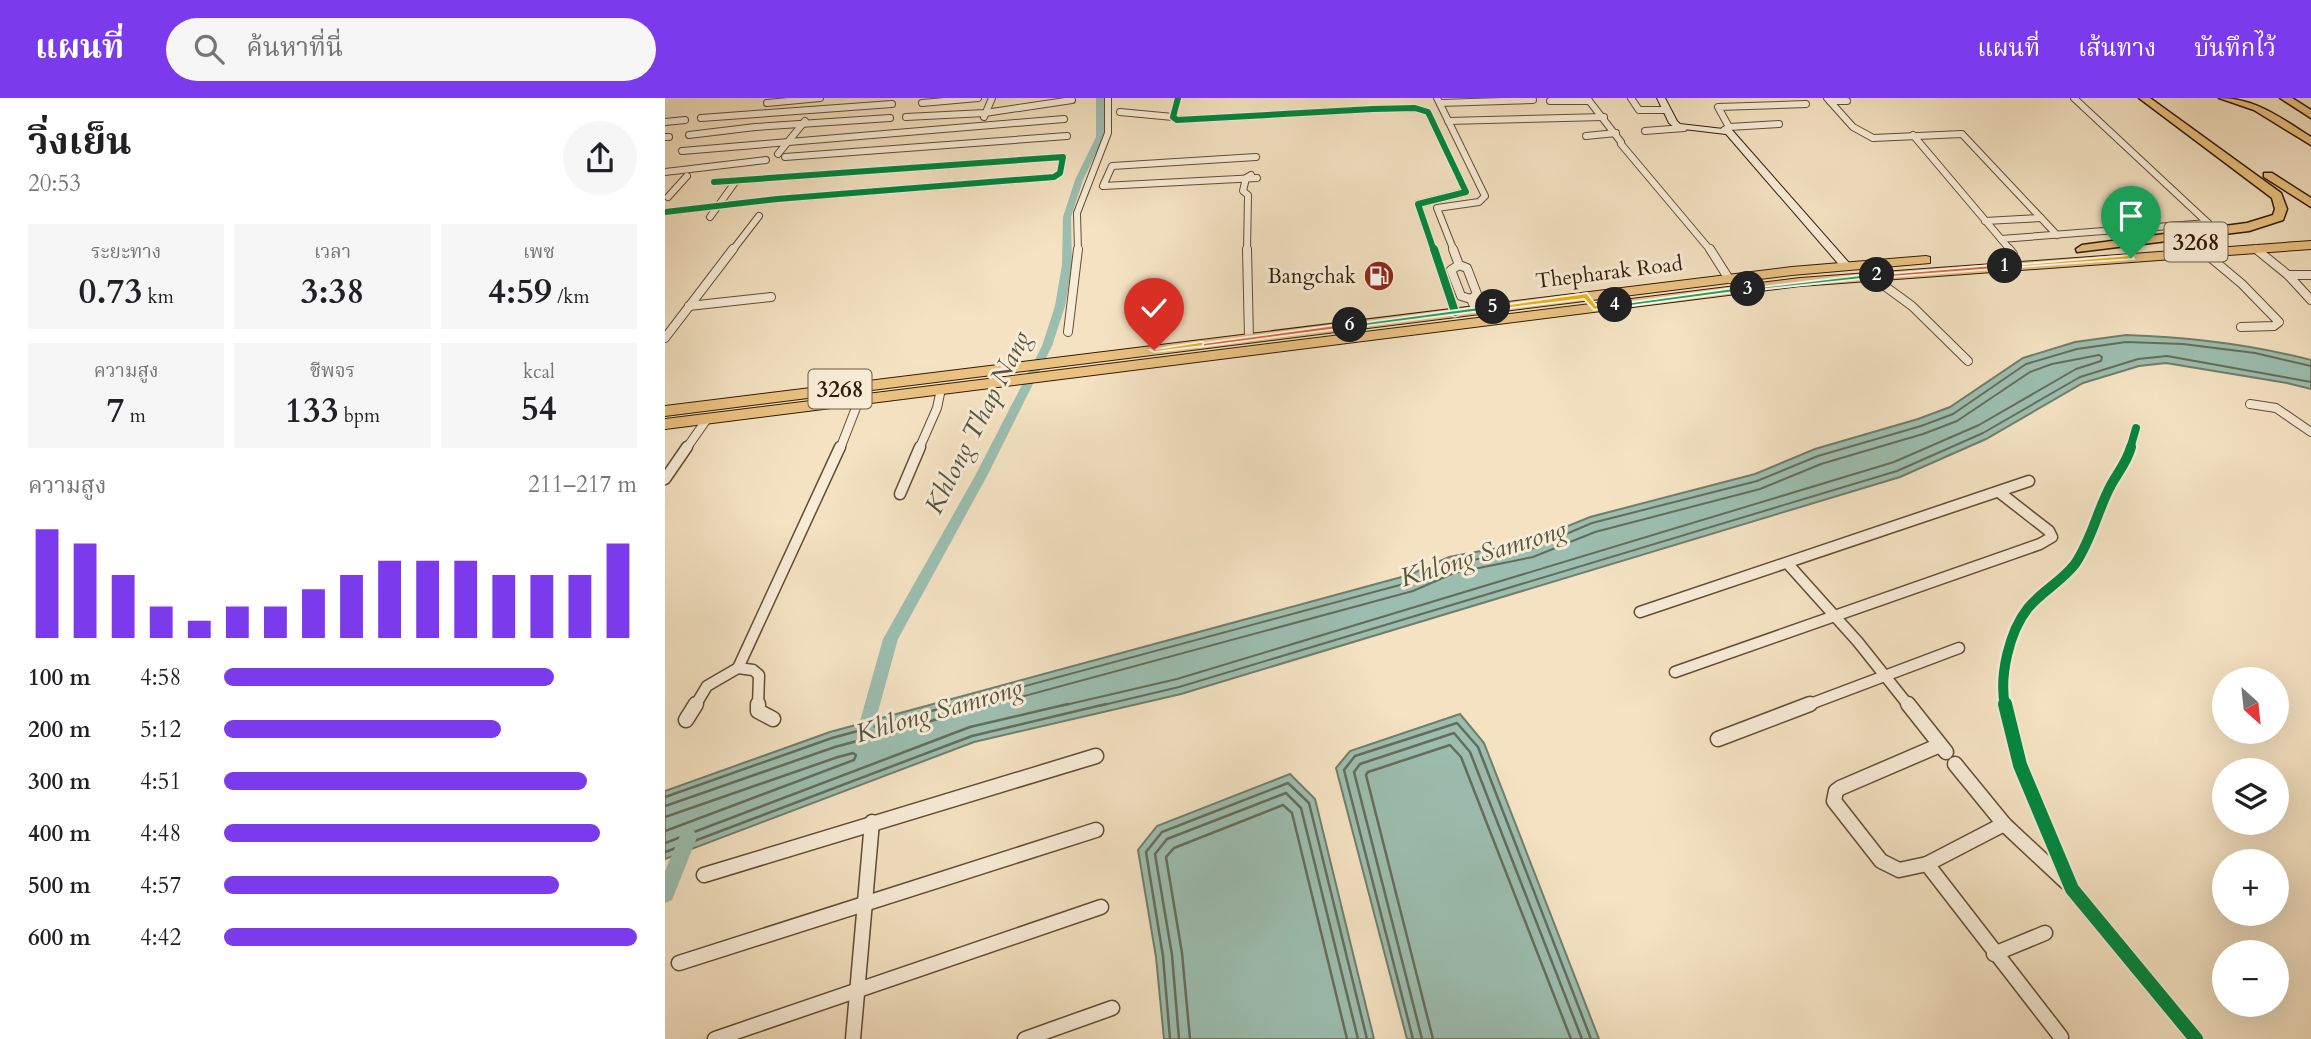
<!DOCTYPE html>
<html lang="th">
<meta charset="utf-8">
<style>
body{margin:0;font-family:Cardo,"Noto Serif Thai",serif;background:#f6f6f6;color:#202124;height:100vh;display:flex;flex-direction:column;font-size:26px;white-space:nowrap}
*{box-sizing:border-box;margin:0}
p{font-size:23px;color:#757577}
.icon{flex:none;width:38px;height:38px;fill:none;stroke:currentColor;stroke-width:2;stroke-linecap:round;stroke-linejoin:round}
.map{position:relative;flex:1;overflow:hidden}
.sheet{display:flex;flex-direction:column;background:#fff;width:665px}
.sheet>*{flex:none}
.needle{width:46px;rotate:153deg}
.tools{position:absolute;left:1547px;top:569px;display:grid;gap:14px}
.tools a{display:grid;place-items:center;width:77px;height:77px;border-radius:50%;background:#fff;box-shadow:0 7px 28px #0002;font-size:35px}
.pin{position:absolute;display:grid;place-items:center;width:60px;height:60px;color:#fff;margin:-72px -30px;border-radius:50% 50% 50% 0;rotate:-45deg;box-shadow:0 0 7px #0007}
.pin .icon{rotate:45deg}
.km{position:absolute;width:35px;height:35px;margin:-18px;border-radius:50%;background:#222;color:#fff;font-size:19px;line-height:35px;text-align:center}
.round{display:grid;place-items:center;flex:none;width:74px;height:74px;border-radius:37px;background:#f6f6f6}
.head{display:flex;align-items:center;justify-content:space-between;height:119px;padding:0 28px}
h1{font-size:38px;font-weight:700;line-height:52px}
.metrics{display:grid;grid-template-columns:repeat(3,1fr);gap:10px;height:119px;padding:7px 28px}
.metrics div{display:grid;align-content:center;border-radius:0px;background:#f6f6f6;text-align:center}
.metrics b{font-size:35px;font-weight:700}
.metrics small{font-size:19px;font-weight:400}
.metrics p{font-size:19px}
.chart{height:196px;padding:14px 28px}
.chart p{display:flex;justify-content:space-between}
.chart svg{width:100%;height:126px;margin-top:7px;stroke:#7c3aed;stroke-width:6}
ul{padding:0 28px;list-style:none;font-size:23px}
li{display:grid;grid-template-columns:112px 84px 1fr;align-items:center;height:52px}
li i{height:18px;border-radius:9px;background:#7c3aed}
header{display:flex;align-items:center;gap:42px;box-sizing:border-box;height:98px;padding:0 35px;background:#7c3aed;color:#fff}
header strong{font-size:33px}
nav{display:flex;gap:38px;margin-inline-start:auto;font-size:24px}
.search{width:490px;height:63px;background:#f6f6f6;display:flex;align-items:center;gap:18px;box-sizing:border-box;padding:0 24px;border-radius:38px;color:#757577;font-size:26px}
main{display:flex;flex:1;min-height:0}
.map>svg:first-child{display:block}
.water{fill:#9cbeb0;stroke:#727d6b;stroke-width:2}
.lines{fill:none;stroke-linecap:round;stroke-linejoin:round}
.shore-far1{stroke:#676c5a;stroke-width:2}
.shore{stroke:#676c5a;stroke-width:2.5}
.canal{fill:#9cbeb0;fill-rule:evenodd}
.street-far3-casing{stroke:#624d33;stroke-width:8}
.street-far2-casing{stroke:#624d33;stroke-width:10}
.street-far1-casing{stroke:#624d33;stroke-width:13}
.street-casing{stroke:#624d33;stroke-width:17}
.secondary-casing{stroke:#321b03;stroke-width:2}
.primary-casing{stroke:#321b03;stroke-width:2}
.highway-casing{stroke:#321b03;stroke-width:3}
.street-far3{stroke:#f8ecd7;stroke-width:6}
.street-far2{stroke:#f8ecd7;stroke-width:8}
.street-far1{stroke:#f8ecd7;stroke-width:10}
.street{stroke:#f8ecd7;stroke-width:14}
.secondary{fill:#f8ecd7;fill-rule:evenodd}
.primary{fill:#eac181;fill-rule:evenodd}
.highway{fill:#eac181;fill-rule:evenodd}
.cycleway-far3-casing{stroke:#f8ecd7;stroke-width:9}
.cycleway-far2-casing{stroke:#f8ecd7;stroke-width:11}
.cycleway-far1-casing{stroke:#f8ecd7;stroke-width:15}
.cycleway-casing{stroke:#f8ecd7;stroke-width:18}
.cycleway-far3{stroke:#00873e;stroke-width:6}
.cycleway-far2{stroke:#00873e;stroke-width:8}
.cycleway-far1{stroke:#00873e;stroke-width:10}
.cycleway{stroke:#00873e;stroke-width:14}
.split-1{fill:#f5b400;stroke:#fff;stroke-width:2}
.split-2{fill:#f0652b;stroke:#fff;stroke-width:2}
.split-3{fill:#22a559;stroke:#fff;stroke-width:2}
.split-4{fill:#22a559;stroke:#fff;stroke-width:2}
.split-5{fill:#f5b400;stroke:#fff;stroke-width:2}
.split-6{fill:#22a559;stroke:#fff;stroke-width:2}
.split-7{fill:#f0652b;stroke:#fff;stroke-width:2}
.split-8{fill:#f5b400;stroke:#fff;stroke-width:2}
.labels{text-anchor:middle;stroke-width:6;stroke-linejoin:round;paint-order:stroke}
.far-street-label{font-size:21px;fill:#321b03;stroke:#f8ecd7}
.far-poi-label{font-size:21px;fill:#321b03;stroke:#f8ecd7;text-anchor:end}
.shield{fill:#f8ecd7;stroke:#6d5a43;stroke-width:2}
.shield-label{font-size:23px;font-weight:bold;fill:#321b03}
.water-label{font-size:26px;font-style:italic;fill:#575440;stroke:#f8ecd7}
</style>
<header>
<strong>แผนที่</strong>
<div class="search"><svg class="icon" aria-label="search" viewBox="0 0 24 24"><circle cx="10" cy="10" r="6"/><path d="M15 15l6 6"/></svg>ค้นหาที่นี่</div>
<nav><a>แผนที่</a><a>เส้นทาง</a><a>บันทึกไว้</a></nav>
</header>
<main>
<section class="sheet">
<div class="head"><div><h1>วิ่งเย็น</h1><p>20:53</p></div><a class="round"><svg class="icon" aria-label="share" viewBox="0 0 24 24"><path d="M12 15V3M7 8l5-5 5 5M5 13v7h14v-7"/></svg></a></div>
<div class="metrics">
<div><p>ระยะทาง</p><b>0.73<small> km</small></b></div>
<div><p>เวลา</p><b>3:38</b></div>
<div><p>เพซ</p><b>4:59<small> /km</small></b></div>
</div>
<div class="metrics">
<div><p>ความสูง</p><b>7<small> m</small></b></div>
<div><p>ชีพจร</p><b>133<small> bpm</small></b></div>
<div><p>kcal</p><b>54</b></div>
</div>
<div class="chart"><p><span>ความสูง</span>211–217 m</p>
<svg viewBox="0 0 160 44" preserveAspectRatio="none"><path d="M5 44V6M15 44V11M25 44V22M35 44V33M45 44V38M55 44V33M65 44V33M75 44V27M85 44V22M95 44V17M105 44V17M115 44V17M125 44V22M135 44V22M145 44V22M155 44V11"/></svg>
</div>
<ul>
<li><b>100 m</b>4:58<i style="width:80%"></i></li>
<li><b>200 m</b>5:12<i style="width:67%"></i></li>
<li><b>300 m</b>4:51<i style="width:88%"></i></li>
<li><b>400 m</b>4:48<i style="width:91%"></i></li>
<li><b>500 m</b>4:57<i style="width:81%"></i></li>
<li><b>600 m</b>4:42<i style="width:100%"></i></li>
</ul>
</section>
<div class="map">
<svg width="1646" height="941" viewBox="0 0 1646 941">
<rect width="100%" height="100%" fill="#f4e2c2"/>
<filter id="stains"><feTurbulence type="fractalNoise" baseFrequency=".00286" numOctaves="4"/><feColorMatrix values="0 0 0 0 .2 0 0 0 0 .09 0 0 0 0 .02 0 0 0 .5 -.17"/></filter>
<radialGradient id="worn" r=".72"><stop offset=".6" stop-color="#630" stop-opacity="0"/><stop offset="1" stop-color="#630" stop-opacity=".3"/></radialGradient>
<g class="water">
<path d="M1461 237C1524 239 1584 246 1646 262V291L1622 285 1501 265 1474 268 1418 285 1321 341 1235 379 516 596 309 644 0 761V693L165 634 744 477 784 459 864 444 925 419 1090 376 1150 351 1253 321 1285 309 1358 260 1410 244Z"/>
<polygon points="795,616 819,645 934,941 742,941 671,670 685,653"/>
<polygon points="625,676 650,701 709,941 499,941 491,859 473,752 492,728"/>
</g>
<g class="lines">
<g class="shore-far1">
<polyline points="286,608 746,484 786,466 866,451 927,425 1092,383 1153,358 1256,328 1288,316 1361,266 1412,251 1461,244 1518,246 1590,255 1646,268"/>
<polyline points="322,608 748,493 789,475 868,459 930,434 1095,391 1156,366 1258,336 1292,323 1365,274 1387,266 1434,257 1437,259 1436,263 1411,271 1314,327 1229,364 512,581 396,608"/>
<polyline points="434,608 514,589 1232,373 1318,335 1415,279 1473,261 1502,258 1646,284"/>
</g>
<g class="shore">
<polyline points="0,699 167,640 292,606"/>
<polyline points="0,708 170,649 328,606"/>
<polyline points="0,719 173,659 188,655 191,657 189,662 0,733"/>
<polyline points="0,745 305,629 403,606"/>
<polyline points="0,754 307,638 441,606"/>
<polyline points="505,941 498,858 481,754 497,734 623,685 644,705 702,941"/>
<polyline points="514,941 507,857 490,756 502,741 621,695 636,710 693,941"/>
<polyline points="525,941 517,855 501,759 509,750 618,707 627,715 682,941"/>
<polyline points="748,941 679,672 690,658 792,625 813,649 926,941"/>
<polyline points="757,941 689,674 695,666 789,635 805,654 917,941"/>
<polyline points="768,941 701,677 703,674 785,647 796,659 906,941"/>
</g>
<g class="canal">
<polygon points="431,0 439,0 439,39 418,82 406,119 407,167 400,208 387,248 322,378 233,541 204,646 198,648 192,646 190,641 218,541 310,378 377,248 390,208 397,167 398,119 410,82 431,39"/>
<polygon points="23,731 29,733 32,739 7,802 0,805 0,773 17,733"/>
</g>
<g class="street-far3-casing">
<g id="street-far3">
<polyline points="513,0 508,19 512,22 708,11 750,10 763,14 801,94 753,106 769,153"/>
<polyline points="772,0 820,98 814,104 772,110 789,153"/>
<polyline points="922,0 956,44"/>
<polyline points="966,0 974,12 1001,12"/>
<polyline points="1162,0 1188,29 1208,40 1297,36 1392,137"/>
<polyline points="1409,0 1543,125"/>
<polyline points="885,3 924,3"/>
<polyline points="1165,3 1182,3"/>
<polyline points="102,5 155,0"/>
<polyline points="257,5 313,0"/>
<polyline points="775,5 868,2"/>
<polyline points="455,14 508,19"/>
<polyline points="241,19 320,15 407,2"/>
<polyline points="319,19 327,0"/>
<polyline points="36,20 227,6"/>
<polyline points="783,23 939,19"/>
<polyline points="0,24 20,22"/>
<polyline points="1064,29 1114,26"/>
<polyline points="1059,32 1064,29 1053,9 1141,6"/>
<polyline points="980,33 1019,30"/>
<polyline points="24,37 90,29 225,20"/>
<polyline points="1248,37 1336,141"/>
<polyline points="921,38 951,35"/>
<polyline points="0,39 4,39"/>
<polyline points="956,46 1046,153"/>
<polyline points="17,53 399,21"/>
<polyline points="113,56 140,23"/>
<polyline points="120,59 402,38"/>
<polyline points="591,59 447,68 438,88 592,80"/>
<polyline points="0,74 101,62"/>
<polyline points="3,99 22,78"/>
<polyline points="0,114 112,101 389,79 395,75 398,59 49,84"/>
<polyline points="45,119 71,83"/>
<polyline points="1320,123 1376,120"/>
<polyline points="1591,151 1594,153"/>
<polyline points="67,153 94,118"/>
<polyline points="413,153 412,115 443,35 443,0"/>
<polyline points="582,153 583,97 578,93 581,80 586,77"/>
<polyline points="1346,153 1336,141 1543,125"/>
</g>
</g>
<g class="street-far2-casing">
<g id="street-far2">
<polyline points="582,151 584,240"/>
<polyline points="769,151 790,214"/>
<polyline points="788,151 794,167 802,170 812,196 806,201 811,212"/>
<polyline points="1045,151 1064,181"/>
<polyline points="1344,151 1348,156"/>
<polyline points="1591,151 1623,177 1646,202"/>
<polyline points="1540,155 1577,186 1614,224 1609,228 1576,229"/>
<polyline points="794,167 786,172 796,198 806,201"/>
<polyline points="1623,177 1646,177"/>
<polyline points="1206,178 1247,208 1303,263"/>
<polyline points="24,208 106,199"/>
<polyline points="403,234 413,151"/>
<polyline points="0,240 68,151"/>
<polyline points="1585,306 1611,310 1646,334"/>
<polyline points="21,351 42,321"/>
<polyline points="175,351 194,302"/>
<polyline points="254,351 272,310 276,291"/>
<polyline points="1465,351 1471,330"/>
</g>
</g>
<g class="street-far1-casing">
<g id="street-far1">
<polyline points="0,381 22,349"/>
<polyline points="235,396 255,349"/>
<polyline points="1123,466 1193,544 1244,608"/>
<polyline points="975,514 1364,383"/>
<polyline points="73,570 88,572 94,577 93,608"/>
<polyline points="1010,574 1375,446 1387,439 1384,433 1334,394"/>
<polyline points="30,608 42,588 73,570 175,349"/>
<polyline points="1140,608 1294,550"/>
<path d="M1340 608C1334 578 1344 534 1363 510 1376 494 1397 483 1410 466 1427 441 1432 413 1446 387 1453 374 1462 364 1466 349"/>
</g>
</g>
<g class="street-casing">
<g id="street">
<polyline points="93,606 93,613 108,621"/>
<polyline points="1243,606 1281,654"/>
<polyline points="1340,606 1355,667 1407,791 1531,941"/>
<polyline points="21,622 31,606"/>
<polyline points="1053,641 1145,606"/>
<polyline points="1275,647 1175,690 1171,693 1169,703 1216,763 1234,772 1262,766 1339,726"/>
<polyline points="1290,666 1339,726 1401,784"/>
<polyline points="1262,766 1396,939"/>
<polyline points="39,777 431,658"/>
<polyline points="1329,856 1380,835"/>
<polyline points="14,865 431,732"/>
<polyline points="50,941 436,809"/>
<polyline points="188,941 207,724"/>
<polyline points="360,941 447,910"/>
</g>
</g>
<g class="secondary-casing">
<polygon id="secondary" points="992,0 1000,0 1012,23 1015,26 1067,32 1185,166 1185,170 1177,170 1061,36 1010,30 1004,25"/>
</g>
<g class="primary-casing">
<g id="primary">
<polygon points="1646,143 1646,151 1135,188 0,331 0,321 1135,180"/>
<polygon points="1261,158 1265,159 1265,165 1127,177 0,318 0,308 1127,169"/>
</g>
</g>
<g class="highway-casing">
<g id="highway">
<polygon points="1474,0 1485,0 1616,95 1622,111 1618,122 1584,133 1412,154 1411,151 1417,147 1582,125 1608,117 1610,111 1607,100"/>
<path d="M1554 0C1590 0 1616 20 1646 39V47L1589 12Z"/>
<polygon points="1615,0 1627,0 1646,12 1646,20"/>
<polygon points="1599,75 1607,75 1646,100 1646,109 1599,79"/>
</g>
</g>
<use href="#street-far3" class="street-far3"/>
<use href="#street-far2" class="street-far2"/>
<use href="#street-far1" class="street-far1"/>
<use href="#street" class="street"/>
<use href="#secondary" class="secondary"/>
<use href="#primary" class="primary"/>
<use href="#highway" class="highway"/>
<g class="cycleway-far3-casing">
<g id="cycleway-far3">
<polyline points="513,0 508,19 512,22 708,11 750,10 763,14 801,94 753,106 769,153"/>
<polyline points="0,114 112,101 389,79 395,75 398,59 49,84"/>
</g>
</g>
<g class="cycleway-far2-casing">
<g id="cycleway-far2">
<polyline points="769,151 790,214"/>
<polyline points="1465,351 1471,330"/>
</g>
</g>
<g class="cycleway-far1-casing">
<path id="cycleway-far1" d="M1340 608C1334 578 1344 534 1363 510 1376 494 1397 483 1410 466 1427 441 1432 413 1446 387 1453 374 1462 364 1466 349"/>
</g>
<g class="cycleway-casing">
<polyline id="cycleway" points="1340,606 1355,667 1407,791 1531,941"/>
</g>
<use href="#cycleway-far3" class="cycleway-far3"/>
<use href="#cycleway-far2" class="cycleway-far2"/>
<use href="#cycleway-far1" class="cycleway-far1"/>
<use href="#cycleway" class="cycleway"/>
</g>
<polygon class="split-1" points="1466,157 1469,161 1340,170 1336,168"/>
<polygon class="split-2" points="1340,166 1343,170 1212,180 1208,177"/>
<polygon class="split-3" points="1212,175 1215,179 1083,193 1079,191"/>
<polygon class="split-4" points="1083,188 1085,192 950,210 946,207"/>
<polygon class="split-5" points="922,195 931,207 950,205 954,207 929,212 919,201 828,212 824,209"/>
<polygon class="split-6" points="828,207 831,211 685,230 681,227"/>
<polygon class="split-7" points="685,225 688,229 535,249 531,246"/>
<polygon class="split-8" points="535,244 538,244 538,248 489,254 485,252"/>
<defs>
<g id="fuel-disc" transform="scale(1.575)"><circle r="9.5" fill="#8f2418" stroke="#f8ecd7"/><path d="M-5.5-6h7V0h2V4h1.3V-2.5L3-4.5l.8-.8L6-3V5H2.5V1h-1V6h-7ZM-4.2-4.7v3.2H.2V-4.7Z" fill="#fff"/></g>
</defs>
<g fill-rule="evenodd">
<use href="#fuel-disc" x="714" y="178"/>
</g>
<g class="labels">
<g class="far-street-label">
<text transform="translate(944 174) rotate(-7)" y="7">Thepharak Road</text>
</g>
<g class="far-poi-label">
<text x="691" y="185">Bangchak</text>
</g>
<g class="shield">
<rect x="1499.5" y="124.5" width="63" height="39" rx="5"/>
<rect x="143.5" y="271.5" width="63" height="39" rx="5"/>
</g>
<g class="shield-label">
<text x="1531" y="152">3268</text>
<text x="175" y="299">3268</text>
</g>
<g class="water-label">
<text transform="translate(312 324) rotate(-63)" y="9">Khlong Thap Nang</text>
<text transform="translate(818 455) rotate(-17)" y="9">Khlong Samrong</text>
<text transform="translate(274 612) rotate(-16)" y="9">Khlong Samrong</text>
</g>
</g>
<rect width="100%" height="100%" filter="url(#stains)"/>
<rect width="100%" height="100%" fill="url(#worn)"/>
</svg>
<div class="tools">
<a><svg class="needle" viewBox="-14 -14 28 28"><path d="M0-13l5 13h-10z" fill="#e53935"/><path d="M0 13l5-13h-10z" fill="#757577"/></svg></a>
<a><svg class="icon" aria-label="layers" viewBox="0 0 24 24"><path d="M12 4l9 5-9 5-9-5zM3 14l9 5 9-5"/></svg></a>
<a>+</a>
<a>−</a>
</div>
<div class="pin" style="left:1466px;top:160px;background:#1e9e55"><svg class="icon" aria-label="arrive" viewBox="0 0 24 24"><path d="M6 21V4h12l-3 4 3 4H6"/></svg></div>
<div class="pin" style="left:489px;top:252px;background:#d93025"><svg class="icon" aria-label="check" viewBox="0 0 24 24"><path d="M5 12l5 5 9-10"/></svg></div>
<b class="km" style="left:1340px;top:168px">1</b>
<b class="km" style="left:1212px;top:177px">2</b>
<b class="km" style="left:1083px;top:191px">3</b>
<b class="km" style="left:950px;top:207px">4</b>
<b class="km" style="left:828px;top:209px">5</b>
<b class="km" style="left:685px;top:227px">6</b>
</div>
</main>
